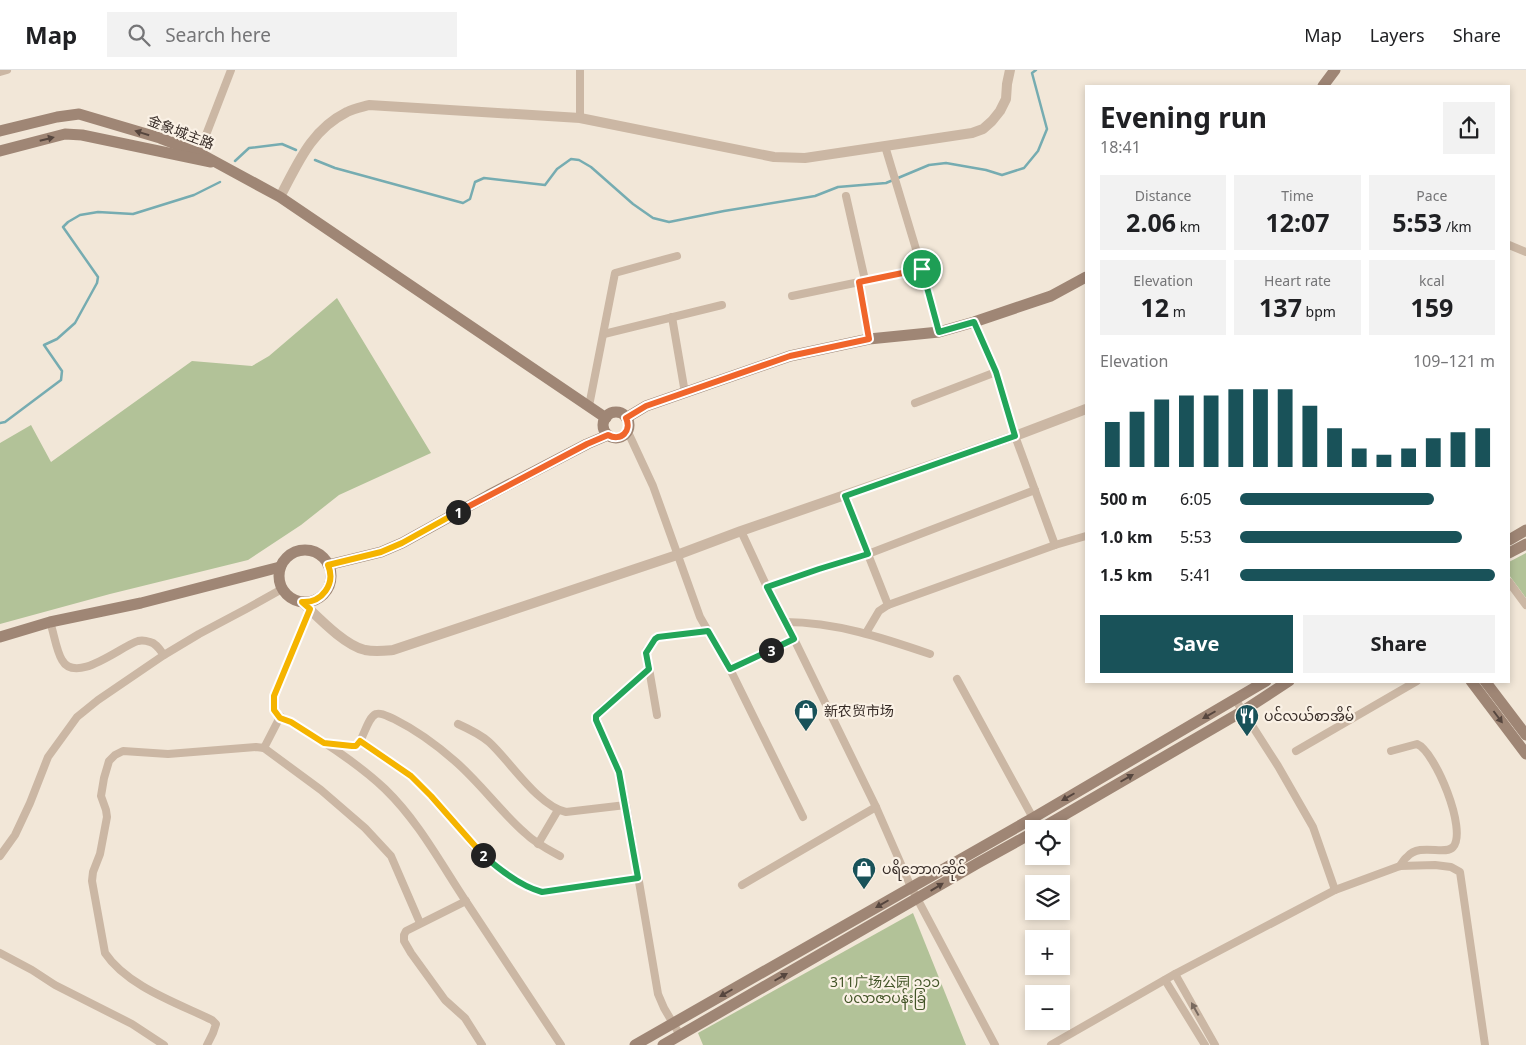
<!DOCTYPE html>
<meta charset="utf-8">
<style>
body{margin:0;font-family:"Noto Sans","Noto Sans SC","Noto Sans Myanmar",sans-serif;background:#f2f2f2;color:#202124;height:100vh;display:flex;flex-direction:column;font-size:19px;white-space:nowrap}
*{box-sizing:border-box;margin:0}
p{font-size:16px;color:#757577}
.icon{flex:none;width:28px;height:28px;fill:none;stroke:currentColor;stroke-width:2;stroke-linecap:round;stroke-linejoin:round}
.map{position:relative;flex:1;overflow:hidden}
.side{position:absolute;left:1085px;top:15px;width:425px;height:598px;display:flex;flex-direction:column;background:#fff;border-radius:0px;box-shadow:0 2px 8px #0003}
.side>*{flex:none}
.fabs{position:absolute;left:1025px;top:750px;display:grid;gap:10px}
.fabs a{display:grid;place-items:center;width:45px;height:45px;border-radius:0px;background:#fff;box-shadow:0 2px 8px #0003;font-size:25px}
.pin{position:absolute;display:grid;place-items:center;width:42px;height:42px;color:#fff;margin:-21px;border:2px solid #fff;border-radius:50%;box-shadow:0 1px 5px #0007}
.km{position:absolute;width:25px;height:25px;margin:-12px;border-radius:50%;background:#222;color:#fff;font-size:14px;line-height:25px;text-align:center}
.round{display:grid;place-items:center;flex:none;width:52px;height:52px;border-radius:0px;background:#f2f2f2}
.overview{display:flex;align-items:center;justify-content:space-between;height:85px;padding:0 15px}
h1{font-size:28px;font-weight:700;line-height:38px}
.figures{display:grid;grid-template-columns:repeat(3,1fr);gap:8px;height:85px;padding:5px 15px}
.figures div{display:grid;align-content:center;border-radius:0px;background:#f2f2f2;text-align:center}
.figures b{font-size:25px;font-weight:700}
.figures small{font-size:14px;font-weight:400}
.figures p{font-size:14px}
.chart{height:140px;padding:10px 15px}
.chart p{display:flex;justify-content:space-between}
.chart svg{width:100%;height:90px;margin-top:5px;stroke:#195259;stroke-width:6}
.button{display:flex;gap:10px;margin-top:auto;padding:10px 15px}
.button a{flex:1;height:58px;border-radius:0px;background:#195259;color:#fff;font-size:20px;font-weight:700;line-height:58px;text-align:center}
.button a+a{background:#f2f2f2;color:#202124}
ul{padding:0 15px;list-style:none;font-size:16px}
li{display:grid;grid-template-columns:80px 60px 1fr;align-items:center;height:38px}
li i{height:12px;border-radius:6px;background:#195259}
header{display:flex;align-items:center;gap:30px;box-sizing:border-box;height:70px;padding:0 25px;background:#fff;border-bottom:1px solid #e0e0e0}
header strong{font-size:24px}
nav{display:flex;gap:28px;margin-inline-start:auto;font-size:18px}
.search{width:350px;height:45px;background:#f2f2f2;display:flex;align-items:center;gap:12px;box-sizing:border-box;padding:0 18px;border-radius:0px;color:#757577;font-size:19px}
.map>svg:first-child{display:block}
.green{fill:#b2c298}
.lines{fill:none;stroke-linecap:round;stroke-linejoin:round}
.stream{stroke:#76acb1;stroke-width:2.5}
.minor{stroke:#cbb7a4;stroke-width:8}
.tertiary{stroke:#cbb7a4;stroke-width:10}
.secondary{stroke:#9f8675;stroke-width:11}
.oneway{fill:#56463e}
.oneway2{fill:#796a5f}
.split-1-casing{stroke:#fff;stroke-width:10}
.split-2-casing{stroke:#fff;stroke-width:10}
.split-3-casing{stroke:#fff;stroke-width:10}
.split-4-casing{stroke:#fff;stroke-width:10}
.split-1{stroke:#f0652b;stroke-width:6}
.split-2{stroke:#f5b400;stroke-width:6}
.split-3{stroke:#22a559;stroke-width:6}
.split-4{stroke:#22a559;stroke-width:6}
.labels{text-anchor:middle;stroke-width:4.5;stroke-linejoin:round;paint-order:stroke}
.street-label{font-size:14px;fill:#362b26;stroke:#faf1e5}
.poi-label{font-size:14px;fill:#362b26;stroke:#faf1e5;text-anchor:start}
.park-label{font-size:14px;fill:#435528;stroke:#faf1e5}
</style>
<header>
<strong>Map</strong>
<div class="search"><svg class="icon" aria-label="search" viewBox="0 0 24 24"><circle cx="10" cy="10" r="6"/><path d="M15 15l6 6"/></svg>Search here</div>
<nav><a>Map</a><a>Layers</a><a>Share</a></nav>
</header>
<div class="map">
<svg width="1526" height="975" viewBox="0 0 1526 975">
<rect width="100%" height="100%" fill="#f2e7d8"/>
<g class="green">
<polygon points="337,228 431,383 339,425 301,455 248,490 110,524 0,554 0,373 31,355 51,392 192,291 252,296 269,286"/>
<polygon points="1526,483 1526,528 1509,505 1509,492"/>
<polygon points="913,843 966,975 703,975 698,963"/>
</g>
<g class="lines">
<g class="stream">
<polyline points="315,90 335,98 463,133 470,129 475,112 484,108 545,115 557,99 571,89 579,90 591,97 633,134 653,148 669,152 724,141 815,126 838,117 886,113 929,95 946,93 986,100 1002,105 1024,98 1038,81 1047,59 1032,3 1036,0"/>
<polyline points="235,91 249,78 282,74 296,80"/>
<polyline points="0,353 5,352 61,310 62,301 44,275 57,269 75,253 97,213 98,207 63,157 68,152 80,145 98,142 133,144 194,125 220,112"/>
</g>
<g class="minor">
<polyline points="0,2 7,0"/>
<polyline points="580,48 580,0"/>
<polyline points="885,76 922,199 939,262"/>
<polyline points="199,86 199,83 231,0"/>
<polyline points="846,126 865,210"/>
<polyline points="1509,175 1526,182"/>
<polyline points="859,212 869,269"/>
<polyline points="792,226 922,199"/>
<polyline points="672,247 685,323"/>
<polyline points="974,252 996,302 1015,366 1055,475"/>
<polyline points="604,264 722,235"/>
<polyline points="915,333 996,302"/>
<polyline points="589,336 615,203 677,186"/>
<polyline points="627,360 653,416 700,547 730,599 803,747"/>
<polyline points="845,426 888,535"/>
<polyline points="741,461 767,517 794,569 876,737 911,817 995,975"/>
<polyline points="1509,512 1526,535"/>
<polyline points="767,517 819,499 868,484 1035,420"/>
<path d="M310 539 274 626C274 631 272 637 274 641 277 646 311 664 319 669 342 684 365 700 385 719 419 752 441 794 467 833 498 880 530 928 561 975"/>
<path d="M50 552C54 563 56 580 62 590 76 615 121 576 138 571 142 570 147 571 150 572 156 573 160 580 164 585"/>
<path d="M785 552C836 552 883 568 930 584"/>
<polyline points="866,563 879,541 888,535 1055,475 1086,466"/>
<polyline points="649,599 601,640 596,646 596,650 619,702 626,735 658,924 664,938 680,965"/>
<polyline points="730,599 794,569"/>
<polyline points="957,609 1039,759"/>
<polyline points="1235,629 1278,696 1313,757 1335,820"/>
<polyline points="657,645 646,581 655,569 658,567 708,561"/>
<path d="M458 654C469 659 480 664 489 672 510 691 538 736 566 742L626 735"/>
<polyline points="360,671 411,706 431,726 460,758 475,778 496,797 528,818 542,822 638,808"/>
<path d="M325 673 357 676C364 668 367 648 376 644 382 642 388 647 394 649 416 660 438 676 456 692 481 714 500 741 525 763 535 773 547 779 560 786"/>
<polyline points="264,678 321,720 365,758 391,786 420,853"/>
<polyline points="1296,681 1417,611"/>
<path d="M1391 681 1417 674C1435 681 1468 761 1453 777 1445 786 1420 772 1407 787 1404 789 1402 793 1400 796"/>
<polyline points="538,774 558,740"/>
<polyline points="0,786 15,765 30,733 48,687 77,647 98,630 164,585 199,564 248,538 282,519"/>
<polyline points="742,815 876,737"/>
<polyline points="466,831 406,861 404,865 404,871 411,883 445,930 465,948 482,975"/>
<polyline points="0,883 32,900 55,915 132,954 164,975"/>
<polyline points="1175,904 1215,975"/>
<polyline points="1165,910 1205,975"/>
<path d="M207 975 213 963 216 954 212 950C177 933 127 916 105 883L92 811 93 802 100 784 107 747 106 740 101 726 104 708 109 691 115 685 123 681 168 684 256 677 264 678 280 647"/>
<polyline points="1051,975 1175,904 1335,820 1400,796 1435,795 1451,797 1460,802 1485,975"/>
</g>
<g class="tertiary">
<path d="M280 127C298 93 311 60 347 42 354 38 362 37 369 35L580 48 774 87 805 88 972 63 983 59 992 51 1000 41 1006 29 1007 14 1010 0"/>
<path d="M302 532C318 547 344 575 365 580 375 582 383 581 393 580L677 485 741 461 1015 366 1086 339"/>
</g>
<g class="secondary">
<polyline points="1323,16 1335,0"/>
<polyline points="0,61 57,47 79,44 160,68 199,83 280,127 606,348"/>
<polyline points="0,81 65,64 82,65 211,92"/>
<circle cx="616" cy="355" r="13"/>
<polyline points="626,348 646,336 790,286 869,269 939,262 974,252 1051,226 1086,207"/>
<polyline points="1509,470 1526,460"/>
<circle cx="305" cy="506" r="26"/>
<polyline points="1509,483 1526,474"/>
<polyline points="328,495 381,482 402,473 489,425 587,374 608,365"/>
<polyline points="0,567 50,552 141,533 280,497"/>
<polyline points="1471,611 1526,684"/>
<polyline points="1485,611 1526,665"/>
<polyline points="1040,759 1243,641 1289,611"/>
<polyline points="635,975 1033,748 1266,611"/>
<polyline points="663,975 978,793 1034,762"/>
</g>
</g>
<defs><path id="oneway-solid" d="M-6-.8H1V-3.2L6.5 0L1 3.2V.8H-6Z" transform="scale(1.25)"/></defs>
<g class="oneway">
<use href="#oneway-solid" transform="translate(142 63) rotate(-163)"/>
<use href="#oneway-solid" transform="translate(47 69) rotate(-14)"/>
<use href="#oneway-solid" transform="translate(1209 645) rotate(150)"/>
<use href="#oneway-solid" transform="translate(1498 647) rotate(53)"/>
<use href="#oneway-solid" transform="translate(1127 708) rotate(-30)"/>
<use href="#oneway-solid" transform="translate(1068 727) rotate(150)"/>
<use href="#oneway-solid" transform="translate(937 817) rotate(-31)"/>
<use href="#oneway-solid" transform="translate(882 834) rotate(150)"/>
<use href="#oneway-solid" transform="translate(781 907) rotate(-30)"/>
<use href="#oneway-solid" transform="translate(726 923) rotate(150)"/>
</g>
<use class="oneway2" href="#oneway-solid" transform="translate(1195 939) rotate(-119)"/>
<g class="lines">
<g class="split-1-casing">
<path id="split-1" d="M458 442 587 374 608 365C621 372 632 361 626 348L646 336 790 286 869 269 859 212 922 199"/>
</g>
<g class="split-2-casing">
<path id="split-2" d="M458 442 402 473 381 482 328 495C336 514 322 533 302 532L310 539 274 626V640L280 648 291 652 324 673 352 676H356L360 671 411 706 431 726 483 785"/>
</g>
<g class="split-3-casing">
<path id="split-3" d="M483 785C500 800 520 816 542 822L638 808 619 702 596 650V646L649 599 646 583 655 569 658 567 708 561 730 599 771 580"/>
</g>
<g class="split-4-casing">
<polyline id="split-4" points="771,580 794,569 767,517 819,499 868,484 845,426 1015,366 996,302 974,252 939,262 922,199"/>
</g>
<use href="#split-1" class="split-1"/>
<use href="#split-2" class="split-2"/>
<use href="#split-3" class="split-3"/>
<use href="#split-4" class="split-4"/>
</g>
<defs>
<g id="shop-pin" transform="scale(1.25)"><path d="M0 17L-7.5 6A9.5 9.5 0 1 1 7.5 6Z" fill="#195259" stroke="#faf1e5"/><path d="M-5-2.5h2.3a2.7 3.5 0 0 1 5.4 0H5L5.5 6h-11ZM-1.5-2.5h3a1.5 2.3 0 0 0-3 0Z" fill="#fff"/></g>
<g id="restaurant-pin" transform="scale(1.25)"><path d="M0 17L-7.5 6A9.5 9.5 0 1 1 7.5 6Z" fill="#195259" stroke="#faf1e5"/><path d="M-5-6h1v4h1v-4h1v4h1v-4h1v5L-1.5 .5V6h-2V.5L-5-1ZM5-6V6H3V1.5H1.5Q1.5-4 5-6Z" fill="#fff"/></g>
</defs>
<g fill-rule="evenodd">
<use href="#shop-pin" x="806" y="641"/>
<use href="#restaurant-pin" x="1247" y="646"/>
<use href="#shop-pin" x="864" y="799"/>
</g>
<g class="labels">
<g class="street-label">
<text transform="translate(181 62) rotate(21)" y="5">金象城主路</text>
</g>
<g class="poi-label">
<text x="824" y="646">新农贸市场</text>
<text x="1264" y="651">ပင်လယ်စာအိမ်</text>
<text x="882" y="804">ပရိဘောဂဆိုင်</text>
</g>
<g class="park-label">
<text x="885" y="917">311广场公园 ၃၁၁<tspan x="885" dy="16">ပလာဇာပန်းခြံ</tspan></text>
</g>
</g>
</svg>
<div class="fabs">
<a><svg class="icon" aria-label="locate" viewBox="0 0 24 24"><circle cx="12" cy="12" r="6"/><path d="M12 2v4M12 18v4M2 12h4M18 12h4"/></svg></a>
<a><svg class="icon" aria-label="layers" viewBox="0 0 24 24"><path d="M12 4l9 5-9 5-9-5zM3 14l9 5 9-5"/></svg></a>
<a>+</a>
<a>−</a>
</div>
<div class="pin" style="left:922px;top:199px;background:#1e9e55"><svg class="icon" aria-label="arrive" viewBox="0 0 24 24"><path d="M6 21V4h12l-3 4 3 4H6"/></svg></div>
<b class="km" style="left:458px;top:442px">1</b>
<b class="km" style="left:483px;top:785px">2</b>
<b class="km" style="left:771px;top:580px">3</b>
<section class="side">
<div class="overview"><div><h1>Evening run</h1><p>18:41</p></div><a class="round"><svg class="icon" aria-label="share" viewBox="0 0 24 24"><path d="M12 15V3M7 8l5-5 5 5M5 13v7h14v-7"/></svg></a></div>
<div class="figures">
<div><p>Distance</p><b>2.06<small> km</small></b></div>
<div><p>Time</p><b>12:07</b></div>
<div><p>Pace</p><b>5:53<small> /km</small></b></div>
</div>
<div class="figures">
<div><p>Elevation</p><b>12<small> m</small></b></div>
<div><p>Heart rate</p><b>137<small> bpm</small></b></div>
<div><p>kcal</p><b>159</b></div>
</div>
<div class="chart"><p><span>Elevation</span>109–121 m</p>
<svg viewBox="0 0 160 44" preserveAspectRatio="none"><path d="M5 44V22M15 44V17M25 44V11M35 44V9M45 44V9M55 44V6M65 44V6M75 44V6M85 44V14M95 44V25M105 44V35M115 44V38M125 44V35M135 44V30M145 44V27M155 44V25"/></svg>
</div>
<ul>
<li><b>500 m</b>6:05<i style="width:76%"></i></li>
<li><b>1.0 km</b>5:53<i style="width:87%"></i></li>
<li><b>1.5 km</b>5:41<i style="width:100%"></i></li>
</ul>
<div class="button"><a>Save</a><a>Share</a></div>
</section>
</div>
